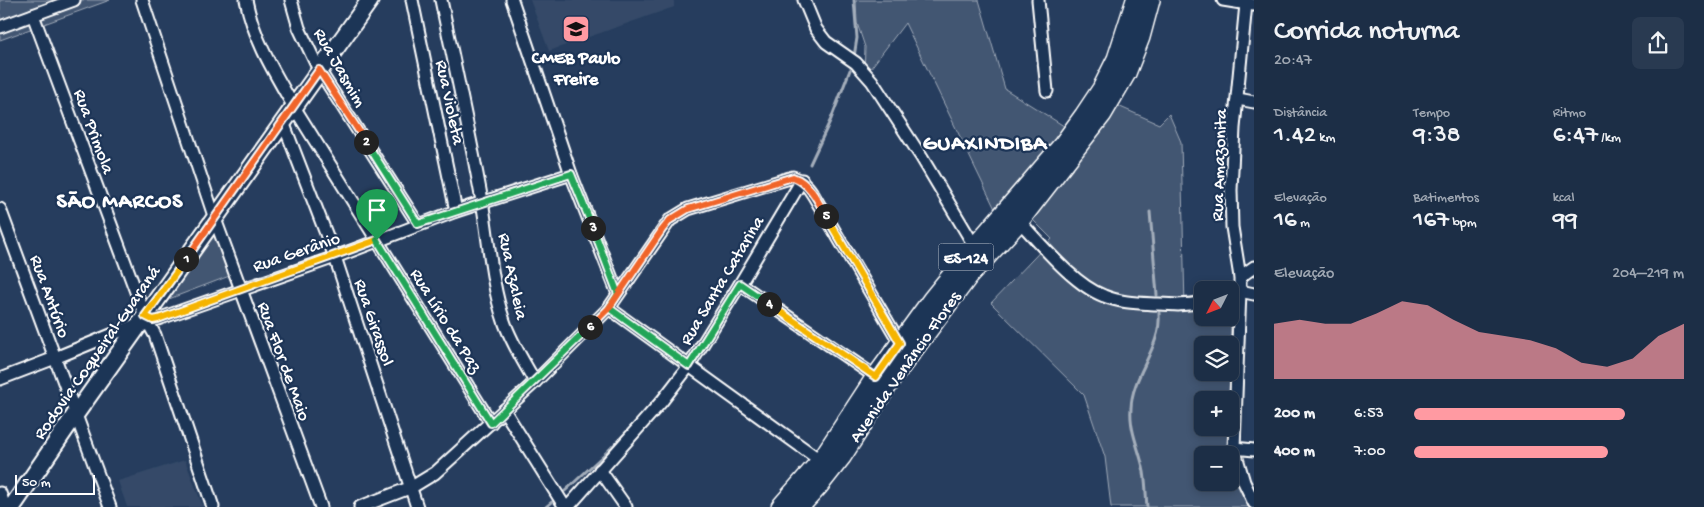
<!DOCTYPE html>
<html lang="pt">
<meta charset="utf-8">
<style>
body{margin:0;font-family:"Gochi Hand",sans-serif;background:#293a51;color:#f1f3f6;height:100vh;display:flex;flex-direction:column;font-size:19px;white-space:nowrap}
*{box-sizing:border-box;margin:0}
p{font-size:16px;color:#a0a8b3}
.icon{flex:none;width:28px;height:28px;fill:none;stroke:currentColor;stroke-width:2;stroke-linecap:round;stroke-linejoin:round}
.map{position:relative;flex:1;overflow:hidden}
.details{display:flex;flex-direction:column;background:#1c2e46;width:450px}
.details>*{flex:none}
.needle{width:32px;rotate:228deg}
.controls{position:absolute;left:1194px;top:281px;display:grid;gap:10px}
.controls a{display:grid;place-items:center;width:45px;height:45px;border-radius:8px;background:#1c2e46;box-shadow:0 2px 8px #0003,0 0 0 1px #3a4a5f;font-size:25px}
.scale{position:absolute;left:15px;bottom:12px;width:80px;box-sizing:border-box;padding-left:5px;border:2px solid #fff;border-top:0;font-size:14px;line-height:18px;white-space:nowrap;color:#fff;-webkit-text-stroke:4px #1d3557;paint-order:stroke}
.pin{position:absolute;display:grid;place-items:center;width:42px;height:42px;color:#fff;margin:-51px -21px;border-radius:50% 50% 50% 0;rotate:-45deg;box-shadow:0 0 5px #0007}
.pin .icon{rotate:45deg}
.km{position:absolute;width:25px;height:25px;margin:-12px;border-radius:50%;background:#222;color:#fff;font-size:14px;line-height:25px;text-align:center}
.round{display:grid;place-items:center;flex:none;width:52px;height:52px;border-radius:8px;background:#293a51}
.headline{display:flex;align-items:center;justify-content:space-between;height:85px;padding:0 20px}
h1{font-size:28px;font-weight:600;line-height:38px}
.figures{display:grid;grid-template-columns:repeat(3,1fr);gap:8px;height:85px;padding:5px 20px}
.figures div{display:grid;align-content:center}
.figures b{font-size:25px;font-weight:600}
.figures small{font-size:14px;font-weight:400}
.figures p{font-size:14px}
.chart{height:140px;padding:10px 20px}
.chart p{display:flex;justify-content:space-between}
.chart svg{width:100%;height:90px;margin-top:5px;fill:#ff9aa2;opacity:.7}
ul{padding:0 20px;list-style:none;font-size:16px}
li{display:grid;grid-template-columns:80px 60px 1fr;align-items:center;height:38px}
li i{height:12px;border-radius:6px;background:#ff9aa2}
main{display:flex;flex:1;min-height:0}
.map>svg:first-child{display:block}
.built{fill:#344a68}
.green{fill:#425672;stroke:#a0aab8;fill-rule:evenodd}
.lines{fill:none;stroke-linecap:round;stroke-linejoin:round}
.stream{stroke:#a4aebb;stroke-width:3}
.street-casing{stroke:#fff;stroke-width:15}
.secondary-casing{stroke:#fff;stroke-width:20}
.primary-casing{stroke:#fff;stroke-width:22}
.street{stroke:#1d3557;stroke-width:11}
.secondary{stroke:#1d3557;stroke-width:16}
.primary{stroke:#1d3557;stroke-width:19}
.split-1-casing{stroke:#fff;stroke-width:10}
.split-2-casing{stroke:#fff;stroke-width:10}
.split-3-casing{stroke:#fff;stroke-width:10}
.split-4-casing{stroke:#fff;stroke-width:10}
.split-5-casing{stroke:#fff;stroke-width:10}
.split-6-casing{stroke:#fff;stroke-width:10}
.split-7-casing{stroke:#fff;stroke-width:10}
.split-1{stroke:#f5b400;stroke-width:6}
.split-2{stroke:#f0652b;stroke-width:6}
.split-3{stroke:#22a559;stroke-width:6}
.split-4{stroke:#22a559;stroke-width:6}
.split-5{stroke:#f5b400;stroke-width:6}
.split-6{stroke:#f0652b;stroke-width:6}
.split-7{stroke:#22a559;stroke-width:6}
.labels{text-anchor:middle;stroke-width:4.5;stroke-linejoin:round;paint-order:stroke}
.shield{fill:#1d3557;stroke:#bbc2cd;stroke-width:1}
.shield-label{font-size:16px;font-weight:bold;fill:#fff}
.poi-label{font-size:18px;font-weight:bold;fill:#fff;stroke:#1d3557}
.street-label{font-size:18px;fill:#fff;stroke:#1d3557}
.district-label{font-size:22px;font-weight:bold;letter-spacing:1px;fill:#fff;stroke:#1d3557}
</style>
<main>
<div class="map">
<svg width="1254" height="507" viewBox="0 0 1254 507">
<rect width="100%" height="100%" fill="#263d5e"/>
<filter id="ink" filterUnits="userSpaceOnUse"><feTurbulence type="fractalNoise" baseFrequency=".02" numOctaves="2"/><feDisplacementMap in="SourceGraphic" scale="10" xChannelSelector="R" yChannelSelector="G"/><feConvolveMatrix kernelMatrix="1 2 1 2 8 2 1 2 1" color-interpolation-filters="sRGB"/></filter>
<g filter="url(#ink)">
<g class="built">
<polygon points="530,0 674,0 674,7 549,51"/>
<polygon points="185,460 203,507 127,507 118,481"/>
</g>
<g class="green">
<polygon points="0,0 110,0 0,40"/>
<polygon points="856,0 979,0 1005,89 1067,128 996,211 905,23 864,77 865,47 857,23"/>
<path d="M1118 106 1159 124 1169 114 1181 142 1185 307H1202V318H1230V306H1231L1230 400H1202V428H1229V455H1202V482H1230V470L1253 507H1111L1105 457 1084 395 991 303 1052 239 1030 217ZM1202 345H1230V372H1202Z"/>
<polygon points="214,222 232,275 161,302"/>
</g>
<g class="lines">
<g class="stream">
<polyline points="854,57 857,38 854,0"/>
<polyline points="810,164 831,119 850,70"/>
<polyline points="1150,212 1157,295"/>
<polyline points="642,415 670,382"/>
<polyline points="565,491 609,450 636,422"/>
<polyline points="546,507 552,502"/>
<path d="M1147 507C1146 496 1146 484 1144 472 1140 450 1129 431 1131 408 1132 374 1162 348 1159 313"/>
</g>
<g class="street-casing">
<g id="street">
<polyline points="142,0 215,219 321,507"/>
<path d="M246 0C254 40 274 72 294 107L491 423"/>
<polyline points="291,0 299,28 319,70 418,224"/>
<polyline points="412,0 456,211"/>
<path d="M441 0C455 67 470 134 482 201 489 241 491 283 504 321 511 342 524 362 535 382"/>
<polyline points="512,0 571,174 618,294"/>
<polyline points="804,0 816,29 826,42 856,63 872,81 922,158 975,247"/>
<polyline points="1038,0 1047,91"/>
<polyline points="1223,0 1254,5"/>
<polyline points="1246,4 1234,128 1231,190 1232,227 1240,277 1240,291 1234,448 1244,482 1254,503"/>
<polyline points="33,15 145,316 153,320 158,319 335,257 456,211 571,174"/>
<polyline points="0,27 74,0"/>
<polyline points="1238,99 1254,102"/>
<polyline points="283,122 335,257 417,507"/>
<polyline points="0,209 110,507"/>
<path d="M1019 221C1041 244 1074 285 1104 296 1121 303 1139 303 1157 304 1173 305 1187 306 1202 302"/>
<polyline points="1240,277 1254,267"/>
<polyline points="740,284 876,377"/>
<polyline points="1230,294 1240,291 1254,294"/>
<polyline points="609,308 821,461"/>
<polyline points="0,379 55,358 140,323 150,326 155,335 213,507"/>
<polyline points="504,410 565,507"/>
<polyline points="1234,448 1254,450"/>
<polyline points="600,470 626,507"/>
<polyline points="0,493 5,507"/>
<path d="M360 507 412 487 435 473 535 382 609 308 670 220 688 209 793 177C808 182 813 195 821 208L900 343"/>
<polyline points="568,507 662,401 689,366 740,284 802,180"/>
</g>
</g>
<g class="secondary-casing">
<polyline id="secondary" points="12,507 75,415 370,0"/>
</g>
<g class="primary-casing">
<g id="primary">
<polyline points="781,507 821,461 876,377 932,300 975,247 1063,145 1084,116 1102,89 1117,59 1136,0"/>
<polyline points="799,507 819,485 841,457 892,378 969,275 1019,221 1102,114 1126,73 1140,37 1150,0"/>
</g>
</g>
<use href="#street" class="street"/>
<use href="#secondary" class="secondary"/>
<use href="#primary" class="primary"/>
</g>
</g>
<g class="lines" filter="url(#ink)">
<g class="split-1-casing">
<polyline id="split-1" points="186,259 145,316 153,320 158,319 377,240"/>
</g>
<g class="split-2-casing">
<polyline id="split-2" points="186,259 319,70 366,142"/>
</g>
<g class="split-3-casing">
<polyline id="split-3" points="366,142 418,224 571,174 593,228"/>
</g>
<g class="split-4-casing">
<polyline id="split-4" points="593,228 618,294 609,308 689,366 740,284 769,304"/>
</g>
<g class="split-5-casing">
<polyline id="split-5" points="769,304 876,377 900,343 826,216"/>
</g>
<g class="split-6-casing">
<path id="split-6" d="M590 327 609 308 662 230 670 220 688 209 793 177C810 183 818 201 826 216"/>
</g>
<g class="split-7-casing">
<polyline id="split-7" points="377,240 491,423 590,327"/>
</g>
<use href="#split-1" class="split-1"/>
<use href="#split-2" class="split-2"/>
<use href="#split-3" class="split-3"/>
<use href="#split-4" class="split-4"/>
<use href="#split-5" class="split-5"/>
<use href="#split-6" class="split-6"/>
<use href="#split-7" class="split-7"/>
</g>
<defs>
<g id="school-square" transform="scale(1.4375)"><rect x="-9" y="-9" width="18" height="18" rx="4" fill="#ff9aa2" stroke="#1d3557"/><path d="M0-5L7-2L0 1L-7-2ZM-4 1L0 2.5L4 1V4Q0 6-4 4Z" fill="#111"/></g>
</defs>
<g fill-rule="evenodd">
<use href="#school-square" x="576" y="29"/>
</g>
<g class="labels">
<rect class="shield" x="938.5" y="243.5" width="55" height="27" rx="4"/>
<g class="shield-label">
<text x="966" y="263">ES-124</text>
</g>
<g class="poi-label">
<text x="576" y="63">CMEB Paulo<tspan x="576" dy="21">Freire</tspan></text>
</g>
<g class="street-label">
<text transform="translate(341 67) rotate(60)" y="6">Rua Jasmim</text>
<text transform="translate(451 102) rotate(78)" y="6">Rua Violeta</text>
<text transform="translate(95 131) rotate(70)" y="6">Rua Primola</text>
<text transform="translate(1218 165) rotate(-88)" y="6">Rua Amazonita</text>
<text transform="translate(296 251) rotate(-19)" y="6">Rua Gerânio</text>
<text transform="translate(514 276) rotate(78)" y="6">Rua Azaleia</text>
<text transform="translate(721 280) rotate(-59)" y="6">Rua Santa Catarina</text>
<text transform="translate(51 296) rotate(70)" y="6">Rua Antúrio</text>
<text transform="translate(447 320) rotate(58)" y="6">Rua Lírio da Paz</text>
<text transform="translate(375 322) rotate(71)" y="6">Rua Girassol</text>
<text transform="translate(96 352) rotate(-55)" y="6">Rodovia Coqueiral-Guaraná</text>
<text transform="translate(285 361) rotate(70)" y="6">Rua Flor de Maio</text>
<text transform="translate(904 366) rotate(-55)" y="6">Avenida Venâncio Flores</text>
</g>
<g class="district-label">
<text x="985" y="149">GUAXINDIBA</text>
<text x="120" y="207">SÃO MARCOS</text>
</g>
</g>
</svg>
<div class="controls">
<a><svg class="needle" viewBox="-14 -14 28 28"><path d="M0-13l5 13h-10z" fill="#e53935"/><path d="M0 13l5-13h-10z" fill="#a0a8b3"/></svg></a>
<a><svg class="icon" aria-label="layers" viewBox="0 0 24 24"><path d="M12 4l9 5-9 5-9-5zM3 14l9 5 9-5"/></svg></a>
<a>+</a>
<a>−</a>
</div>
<div class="scale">50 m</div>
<div class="pin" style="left:377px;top:240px;background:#1e9e55"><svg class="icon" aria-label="arrive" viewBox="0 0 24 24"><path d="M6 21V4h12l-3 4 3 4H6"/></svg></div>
<b class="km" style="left:186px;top:259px">1</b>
<b class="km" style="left:366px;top:142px">2</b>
<b class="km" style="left:593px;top:228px">3</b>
<b class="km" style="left:769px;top:304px">4</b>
<b class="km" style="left:826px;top:216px">5</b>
<b class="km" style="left:590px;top:327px">6</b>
</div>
<section class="details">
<div class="headline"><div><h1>Corrida noturna</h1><p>20:47</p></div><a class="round"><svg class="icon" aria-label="share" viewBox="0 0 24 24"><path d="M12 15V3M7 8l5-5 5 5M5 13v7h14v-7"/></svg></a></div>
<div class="figures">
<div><p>Distância</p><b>1.42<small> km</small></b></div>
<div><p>Tempo</p><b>9:38</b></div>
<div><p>Ritmo</p><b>6:47<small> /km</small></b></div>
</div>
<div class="figures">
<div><p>Elevação</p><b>16<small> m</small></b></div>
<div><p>Batimentos</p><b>167<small> bpm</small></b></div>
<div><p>kcal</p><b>99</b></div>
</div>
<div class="chart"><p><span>Elevação</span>204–219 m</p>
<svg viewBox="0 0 160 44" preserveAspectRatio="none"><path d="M0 44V17L10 15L20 17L30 17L40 12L50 6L60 8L70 15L80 21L90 23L100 25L110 29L120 36L130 38L140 34L150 23L160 17V44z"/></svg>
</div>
<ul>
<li><b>200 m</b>6:53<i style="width:78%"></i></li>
<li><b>400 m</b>7:00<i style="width:72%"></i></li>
</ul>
</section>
</main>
